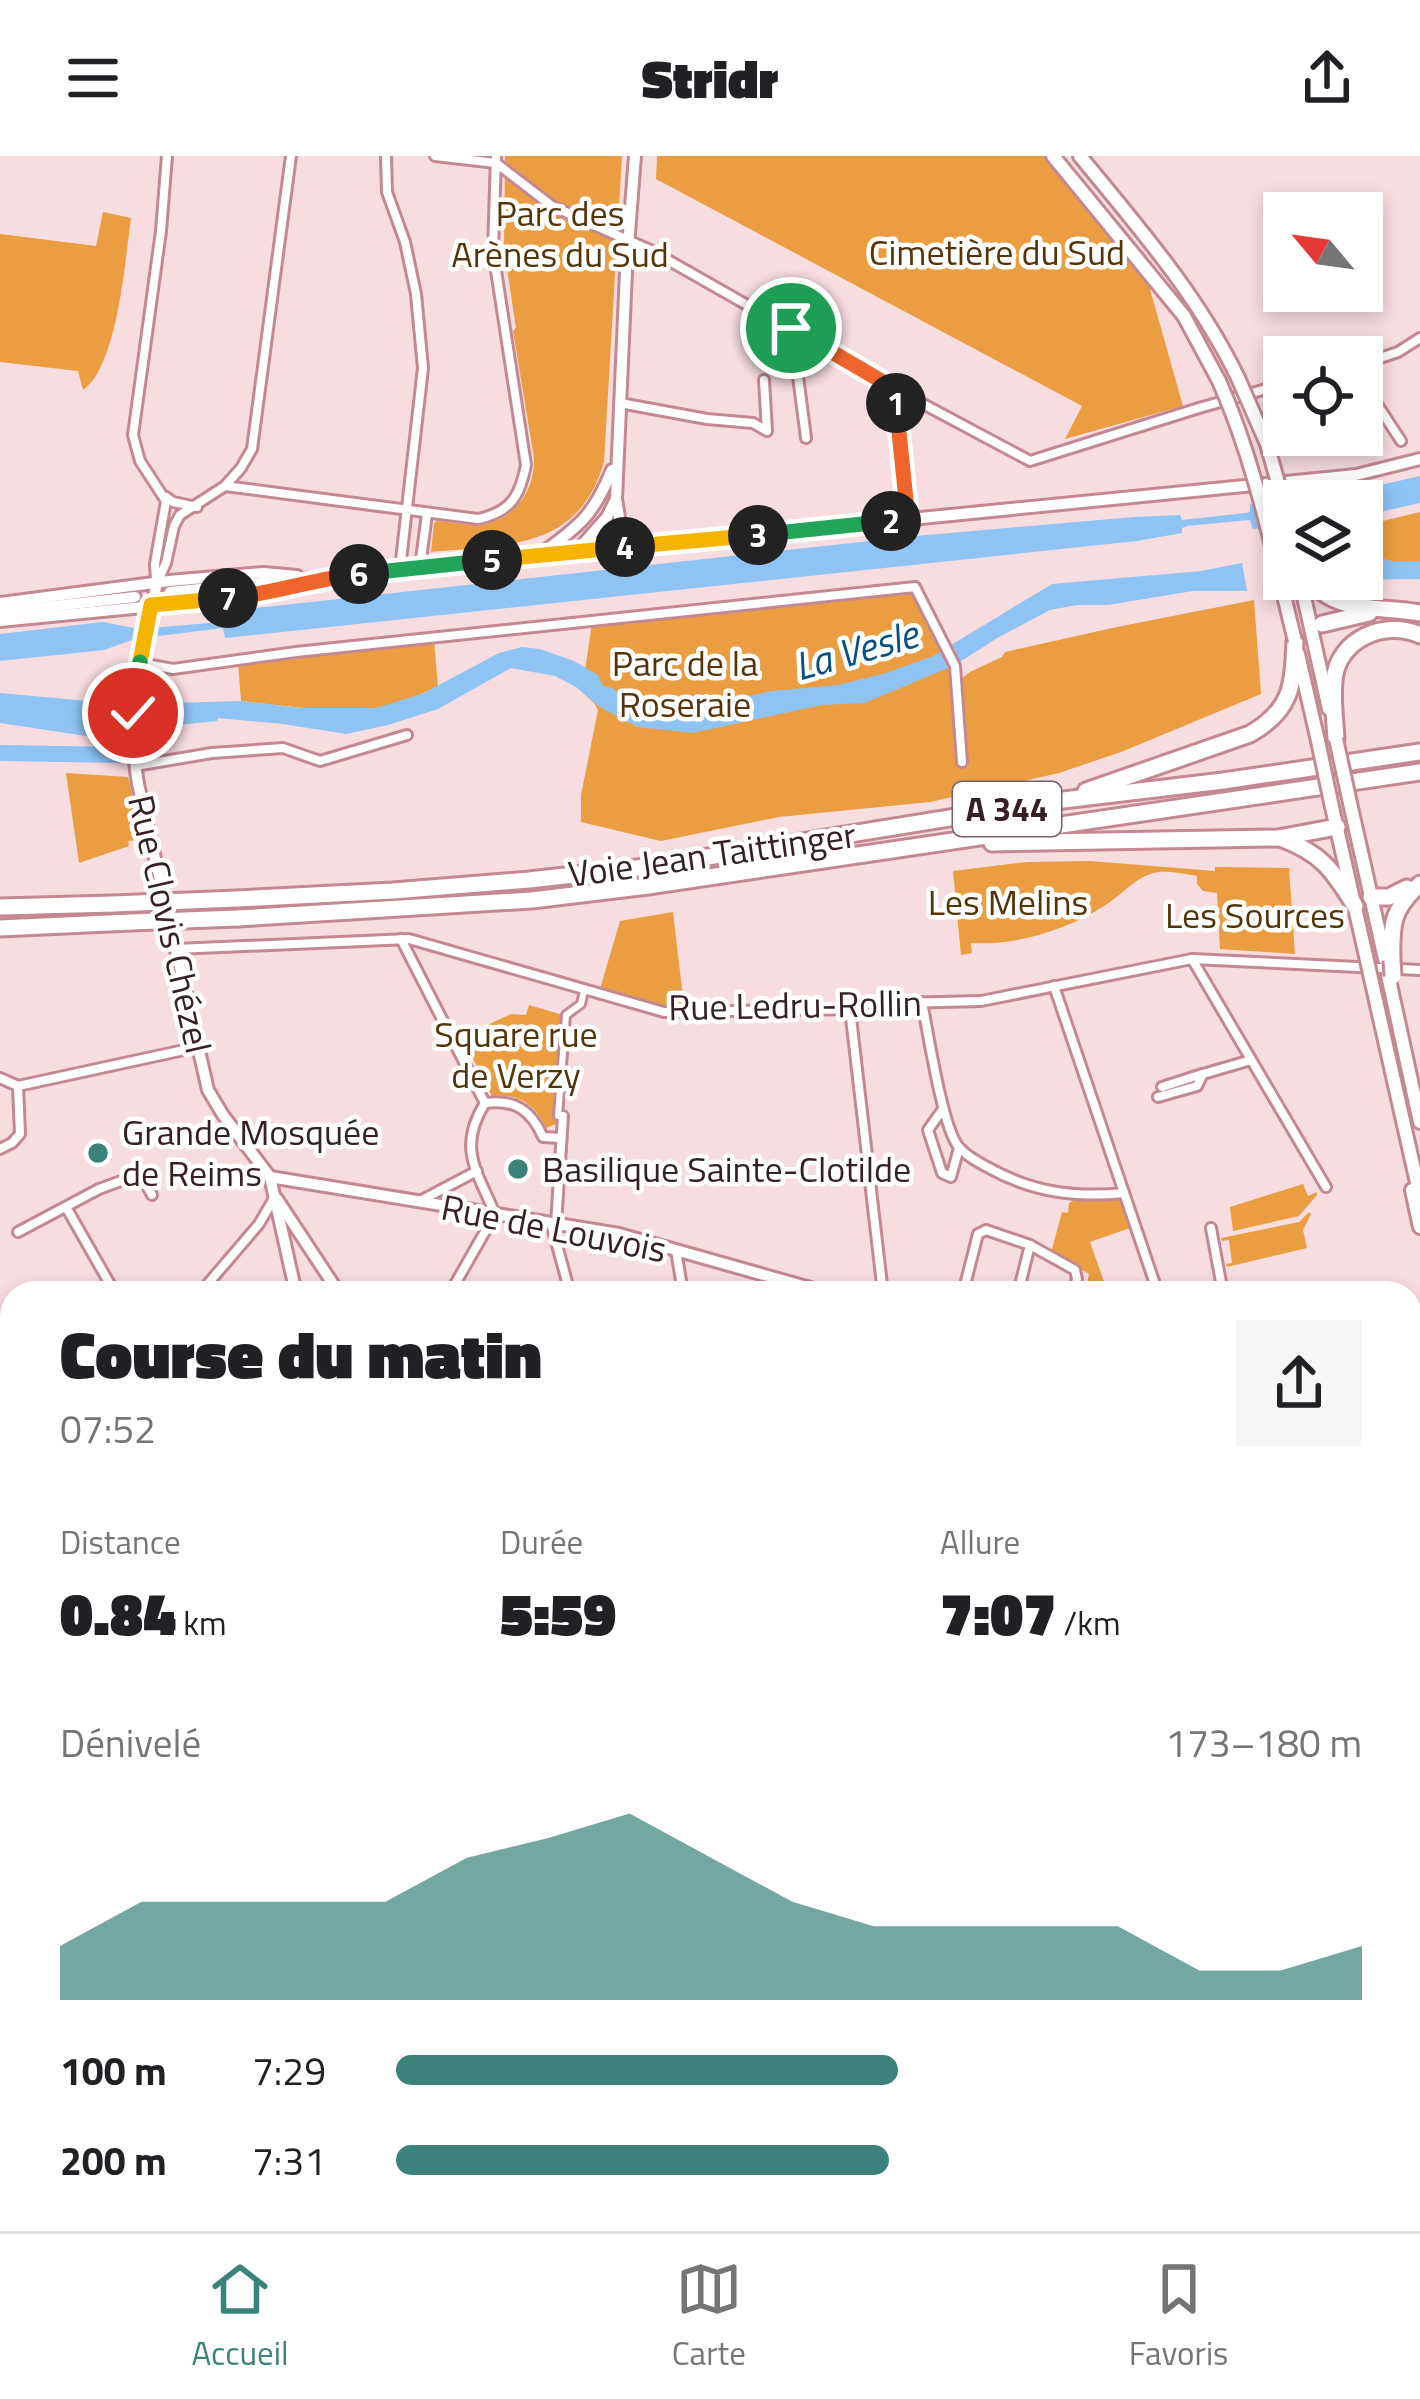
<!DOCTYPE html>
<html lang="fr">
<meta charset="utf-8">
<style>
body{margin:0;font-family:"Titillium Web",sans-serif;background:#f6f6f6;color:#202124;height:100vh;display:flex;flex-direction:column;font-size:45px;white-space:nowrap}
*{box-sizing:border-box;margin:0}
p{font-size:39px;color:#757577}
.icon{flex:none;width:66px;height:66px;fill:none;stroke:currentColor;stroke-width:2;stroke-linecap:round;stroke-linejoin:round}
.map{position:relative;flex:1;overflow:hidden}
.drawer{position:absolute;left:0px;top:1125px;width:1422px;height:951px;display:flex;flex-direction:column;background:#fff;border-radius:36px 36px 0 0;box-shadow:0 6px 18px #0003}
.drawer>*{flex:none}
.needle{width:78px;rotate:299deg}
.controls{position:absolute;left:1263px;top:36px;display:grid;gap:24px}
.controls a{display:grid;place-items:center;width:120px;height:120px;border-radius:0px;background:#fff;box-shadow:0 6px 18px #0003;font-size:60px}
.pin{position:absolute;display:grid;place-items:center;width:102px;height:102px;color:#fff;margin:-51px;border:6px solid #fff;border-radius:50%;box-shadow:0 3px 12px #0007}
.km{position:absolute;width:60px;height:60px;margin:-30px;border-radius:50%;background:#222;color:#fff;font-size:33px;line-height:60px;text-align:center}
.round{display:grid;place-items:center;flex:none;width:126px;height:126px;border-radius:0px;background:#f6f6f6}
.summary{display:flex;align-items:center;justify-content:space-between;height:204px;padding:0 60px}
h1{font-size:66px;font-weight:800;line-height:90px}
.stats{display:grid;grid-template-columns:repeat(3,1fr);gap:18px;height:204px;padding:12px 60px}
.stats div{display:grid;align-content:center}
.stats b{font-size:60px;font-weight:800}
.stats small{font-size:33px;font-weight:400}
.stats p{font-size:33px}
.chart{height:336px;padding:24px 60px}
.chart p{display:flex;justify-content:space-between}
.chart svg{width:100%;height:216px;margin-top:12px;fill:#3b827b;opacity:.7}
ul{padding:0 60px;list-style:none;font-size:39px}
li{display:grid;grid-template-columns:192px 144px 1fr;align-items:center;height:90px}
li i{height:30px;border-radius:15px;background:#3b827b}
header{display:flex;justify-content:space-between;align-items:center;height:156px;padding:0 60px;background:#fff;font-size:54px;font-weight:800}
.menu{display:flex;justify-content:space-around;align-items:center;height:168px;border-top:3px solid #e0e0e0;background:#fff;font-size:33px;color:#757577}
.menu a{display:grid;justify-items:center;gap:6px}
.menu .active{color:#3b827b}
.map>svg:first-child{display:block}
.green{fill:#eb9e41}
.water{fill:#8ec3f4}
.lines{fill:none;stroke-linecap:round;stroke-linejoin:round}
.river{stroke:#8ec3f4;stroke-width:16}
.pedestrian-casing{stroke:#c48893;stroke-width:12}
.minor-casing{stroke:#c48893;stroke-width:14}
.tertiary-casing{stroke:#c48893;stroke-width:16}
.secondary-casing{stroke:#c48893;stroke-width:16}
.primary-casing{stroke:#c48893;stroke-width:18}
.motorway-casing{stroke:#c48893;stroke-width:21}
.pedestrian{stroke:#fff;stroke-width:6}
.minor{stroke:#fff;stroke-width:8}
.tertiary{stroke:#fff;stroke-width:10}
.secondary{stroke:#fff;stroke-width:10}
.primary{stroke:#fff;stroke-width:12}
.motorway{stroke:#fff;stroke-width:15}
.primary-bridge-casing{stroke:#c48893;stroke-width:18;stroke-linecap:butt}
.motorway-bridge-casing{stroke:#c48893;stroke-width:21;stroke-linecap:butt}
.primary-bridge{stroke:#fff;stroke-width:12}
.motorway-bridge{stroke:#fff;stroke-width:15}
.split-1-casing{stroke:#fff;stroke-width:24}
.split-2-casing{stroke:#fff;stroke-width:24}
.split-3-casing{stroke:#fff;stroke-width:24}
.split-4-casing{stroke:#fff;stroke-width:24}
.split-5-casing{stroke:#fff;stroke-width:24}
.split-6-casing{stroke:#fff;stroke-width:24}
.split-7-casing{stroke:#fff;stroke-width:24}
.split-8-casing{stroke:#fff;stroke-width:24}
.split-9-casing{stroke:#fff;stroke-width:24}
.split-1{stroke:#f0652b;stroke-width:15}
.split-2{stroke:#f0652b;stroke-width:15}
.split-3{stroke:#22a559;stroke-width:15}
.split-4{stroke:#f5b400;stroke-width:15}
.split-5{stroke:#f5b400;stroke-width:15}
.split-6{stroke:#22a559;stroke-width:15}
.split-7{stroke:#f0652b;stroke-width:15}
.split-8{stroke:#f5b400;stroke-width:15}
.split-9{stroke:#22a559;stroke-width:15}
.poi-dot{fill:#3b827b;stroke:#fff;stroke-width:4.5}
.labels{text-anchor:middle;stroke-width:9;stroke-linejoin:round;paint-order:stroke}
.shield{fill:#fff;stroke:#736366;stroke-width:3}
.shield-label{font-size:33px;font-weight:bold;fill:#372024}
.park-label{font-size:36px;fill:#55340a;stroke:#fff}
.street-label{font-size:36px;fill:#372024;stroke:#fff}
.poi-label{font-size:36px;fill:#372024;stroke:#fff;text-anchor:start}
.water-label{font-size:39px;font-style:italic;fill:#054f83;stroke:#fff}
</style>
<header><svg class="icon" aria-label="menu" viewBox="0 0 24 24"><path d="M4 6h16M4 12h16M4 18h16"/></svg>Stridr<svg class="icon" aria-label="share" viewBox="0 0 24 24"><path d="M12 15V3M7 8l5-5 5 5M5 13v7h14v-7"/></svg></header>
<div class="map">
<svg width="1420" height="2075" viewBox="0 0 1420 2075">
<rect width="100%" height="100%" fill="#f7dce0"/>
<g class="green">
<path d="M505 0H622L604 306C578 395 507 388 431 396L434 367 437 365C450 366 464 369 477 369 513 367 535 336 534 302L513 175 516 172 507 113 503 112 500 93 504 91Z"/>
<polygon points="657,0 1045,0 1148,126 1183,250 1065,283 1082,250 656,23"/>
<path d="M103 56 131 62C125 103 118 210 83 234L78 215 0 206V78L96 90Z"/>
<polygon points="1420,356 1420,405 1392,405 1362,399 1362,370"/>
<polygon points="913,437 951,512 954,528 970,516 1002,501 1005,496 1117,471 1254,444 1261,538 1121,596 1059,617 930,646 779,661 661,685 581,666 581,639 598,554 594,547 582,536 592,467"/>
<path d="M434 485 438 530C419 539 397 550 375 552 331 557 285 550 241 545L238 507Z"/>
<polygon points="66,617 128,621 144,683 128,685 129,690 79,707"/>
<path d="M1090 705 1215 715V711L1289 712 1295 798 1220 793 1217 737 1203 735 1197 728V720C1183 718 1164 713 1150 718 1133 724 1119 741 1104 750 1066 774 1016 790 971 787L972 797 961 799 953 715 1027 706Z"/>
<polygon points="673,756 684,850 662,849 600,833 620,765"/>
<path d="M529 849 563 859 556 968 546 972C535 948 518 937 492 940L462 881 511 858 526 859Z"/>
<polygon points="1303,1028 1308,1040 1317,1036 1317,1039 1299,1060 1233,1075 1230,1051"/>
<polygon points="1118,1043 1122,1047 1130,1072 1090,1086 1108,1137 1085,1137 1089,1118 1051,1097 1062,1056 1068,1057 1069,1047 1074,1044"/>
<polygon points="1309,1056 1311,1058 1303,1074 1307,1092 1227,1111 1226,1108 1232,1107 1229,1084 1222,1085 1221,1082 1299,1066"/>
<polygon points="12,1283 12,1384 0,1386 0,1285"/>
</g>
<g class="water">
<polygon points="1420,320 1420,347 1362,360 1362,345 1284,345 1284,370 1253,373 1250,364 1187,370 1182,372 1182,377 1137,385 225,482 223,472 135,483 104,494 0,505 0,478 103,466 138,473 222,466 222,457 228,455 916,380 1134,361 1180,359 1182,364 1245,357 1250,356 1250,348 1359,334"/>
<polygon points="1362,399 1392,405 1420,405 1420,423 1341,424 1362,423"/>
<polygon points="1242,407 1247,435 1193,435 1108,449 1077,449 1050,454 999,481 955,509 865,547 822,549 693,577 638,571 601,552 576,531 555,520 511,512 438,553 388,569 346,578 283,568 218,562 217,565 169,570 163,575 138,581 86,580 0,567 0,537 87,545 139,554 173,547 241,545 301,552 376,552 424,537 499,497 522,491 540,493 574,505 598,519 603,530 612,532 629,547 683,555 772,535 838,529 886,517 933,500 1052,428 1201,415"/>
</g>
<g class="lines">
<polyline class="river" points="0,597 120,599"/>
<g class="pedestrian-casing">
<polyline id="pedestrian" points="563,960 558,960 566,859 581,848 584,835"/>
</g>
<g class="minor-casing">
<g id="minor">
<polyline points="386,0 387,36 405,86 416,138 423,212 400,413"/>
<polyline points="435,0 496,7 552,50 652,95 895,233 1030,305 1199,252 1284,228"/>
<polyline points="792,174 806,282"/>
<polyline points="1362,208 1398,196 1420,182"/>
<polyline points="1362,225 1401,285"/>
<polyline points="895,234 908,363"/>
<polyline points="620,247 707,263 753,267 767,275 764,224"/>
<path d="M225 330 478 363C511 356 520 340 526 309L493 95 496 0"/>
<polyline points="166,341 173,346 197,351"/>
<polyline points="420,411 427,358"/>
<polyline points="156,424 155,408 166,345 140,305 133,279 161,75 167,0"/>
<polyline points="157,427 166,407 174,370 180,359 225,330 241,312 252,293 291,0"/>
<polyline points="140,507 173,513 296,496 915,431 955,510 962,606"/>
<polyline points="135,610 212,597 283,592 320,605 407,579"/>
<polyline points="401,783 485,947"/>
<polyline points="176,793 409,783 664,856 850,853 861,848 981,845 1192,803 1420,814"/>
<polyline points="1192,803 1326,1031"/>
<polyline points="1054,830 1158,1137"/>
<path d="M922 846C928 876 942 969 958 990 966 1000 978 1006 989 1012 1032 1036 1075 1042 1124 1037"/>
<polyline points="850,853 883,1137"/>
<polyline points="0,922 18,930"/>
<polyline points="18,930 198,891"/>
<polyline points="1162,931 1202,918"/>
<polyline points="1158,941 1197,930 1203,918 1251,904"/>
<path d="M485 947C515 943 531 954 543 981L561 982"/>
<polyline points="943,953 928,974 942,1017 951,1021 959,992"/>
<polyline points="0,993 12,987 20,978 18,930"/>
<polyline points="420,1045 477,1015"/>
<polyline points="66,1051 115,1137"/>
<polyline points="551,1067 570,1137"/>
<polyline points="556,1068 563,960"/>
<polyline points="1211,1072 1223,1137"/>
<polyline points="18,1076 99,1033 129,1022 145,1026 152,1039"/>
<polyline points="676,1094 683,1137"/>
<polyline points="200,1137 259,1068 273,1044"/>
<path d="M450 1137 495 1058C477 1015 457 992 485 947"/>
<polyline points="963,1137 978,1078 986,1074 1030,1089 1075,1114 1077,1123 1073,1137"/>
<polyline points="1018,1137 1030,1089"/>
<polyline points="0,1246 12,1246"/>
<polyline points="1410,1555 1420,1555"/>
<polyline points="1410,1676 1420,1669"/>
<polyline points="1410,1725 1420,1746"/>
<polyline points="0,1775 12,1771"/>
<polyline points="0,1832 9,1865"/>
<polyline points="1410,1834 1420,1833"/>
<polyline points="0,1873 11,1861"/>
<polyline points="1410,1980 1420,1979"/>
<polyline points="0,2025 12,2028"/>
<polyline points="206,2064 215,2073 277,2075"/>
<polyline points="779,2064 785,2075"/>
<polyline points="796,2064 797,2075"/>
<polyline points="1171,2064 1181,2075"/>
<polyline points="590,2073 610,2064"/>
<polyline points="66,2075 69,2064"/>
<polyline points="320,2075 355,2064"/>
<polyline points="436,2075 437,2064"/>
<polyline points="879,2075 921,2064"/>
<polyline points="1189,2075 1192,2064"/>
</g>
</g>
<g class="tertiary-casing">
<g id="tertiary">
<polyline points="576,396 1356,319 1420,303"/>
<path d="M157 427C141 494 126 558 138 628L208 934 223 959 270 1021 296 1137"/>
<polyline points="0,447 169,425 263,417 297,420"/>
<polyline points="0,465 266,439 315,424"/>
<polyline points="270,1021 619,1078 828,1137"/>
<polyline points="277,1043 339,1137"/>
<polyline points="1410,1333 1420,1334"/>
<polyline points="0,1760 12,1756"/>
</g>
</g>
<g class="secondary-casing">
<g id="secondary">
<polyline points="616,343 621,374 632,390"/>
<path d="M542 397C580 370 594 358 612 314"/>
<polyline points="170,436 576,396 607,361 616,343 626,115 635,0"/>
<polyline points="0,456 135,441"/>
</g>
</g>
<g class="primary-casing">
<g id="primary">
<polyline points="1053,0 1184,160 1219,225"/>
<path d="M1080 0C1138 71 1198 139 1238 222"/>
<polyline points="1300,423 1329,553"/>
<polyline points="1298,498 1318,585"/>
<polyline points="1350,647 1385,803"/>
<polyline points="1332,651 1366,800"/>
<polyline points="1370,818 1420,1040"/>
<polyline points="1388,819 1420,966"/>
<polyline points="1412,1034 1420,1071"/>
<polyline points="1410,1305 1420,1293"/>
<polyline points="1415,1349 1420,1351"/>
</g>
</g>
<g class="motorway-casing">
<g id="motorway">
<path d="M1310 423C1334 458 1383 450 1420 457"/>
<polyline points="1322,468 1369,457"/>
<path d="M1336 583C1335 564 1332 544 1334 525 1337 483 1385 463 1420 479"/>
<path d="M1086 635 1250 578C1292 554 1293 530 1295 485"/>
<path d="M1280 682C1321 697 1332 713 1355 750"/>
<polyline points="992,687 1278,682 1337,671"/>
<polyline points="1371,741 1389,741 1407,732"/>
<polyline points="237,743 393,735 529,724 646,711 1055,645 1223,625 1420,596"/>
<polyline points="0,751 113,748"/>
<polyline points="238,762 532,744 648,730 1420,616"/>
<polyline points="0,772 131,766"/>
<path d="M1392 804C1391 768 1392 753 1420 728"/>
</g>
</g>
<use href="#pedestrian" class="pedestrian"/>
<use href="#minor" class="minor"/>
<use href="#tertiary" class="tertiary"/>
<use href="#secondary" class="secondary"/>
<use href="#primary" class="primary"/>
<use href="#motorway" class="motorway"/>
<g class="primary-bridge-casing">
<g id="primary-bridge">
<polyline points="1238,222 1267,288 1284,348"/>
<path d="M1219 225C1256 308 1273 397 1295 485"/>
<polyline points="1336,583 1350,647"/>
<polyline points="1318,585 1332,651"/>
<polyline points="1366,800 1370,818"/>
</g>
</g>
<g class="motorway-bridge-casing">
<g id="motorway-bridge">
<polyline points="113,748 237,743"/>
<polyline points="131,766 238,762"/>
<polyline points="1392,804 1393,820"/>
</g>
</g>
<use href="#primary-bridge" class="primary-bridge"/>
<use href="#motorway-bridge" class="motorway-bridge"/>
</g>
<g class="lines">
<g class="split-1-casing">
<polyline id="split-1" points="791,172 895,233 896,247"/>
</g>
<g class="split-2-casing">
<polyline id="split-2" points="891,365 908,363 896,247"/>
</g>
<g class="split-3-casing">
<polyline id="split-3" points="758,379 891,365"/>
</g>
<g class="split-4-casing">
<polyline id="split-4" points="625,391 758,379"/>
</g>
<g class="split-5-casing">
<polyline id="split-5" points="492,404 625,391"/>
</g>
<g class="split-6-casing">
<polyline id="split-6" points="359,418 492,404"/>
</g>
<g class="split-7-casing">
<path id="split-7" d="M228 442C272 438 314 423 359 418"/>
</g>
<g class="split-8-casing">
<polyline id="split-8" points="140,506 151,449 228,442"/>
</g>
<g class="split-9-casing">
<polyline id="split-9" points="133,557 140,506"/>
</g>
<use href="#split-1" class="split-1"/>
<use href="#split-2" class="split-2"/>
<use href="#split-3" class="split-3"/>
<use href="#split-4" class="split-4"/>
<use href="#split-5" class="split-5"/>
<use href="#split-6" class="split-6"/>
<use href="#split-7" class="split-7"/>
<use href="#split-8" class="split-8"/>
<use href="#split-9" class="split-9"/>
</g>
<g class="poi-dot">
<circle cx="98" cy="997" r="12"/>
<circle cx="518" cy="1013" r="12"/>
</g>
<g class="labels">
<rect class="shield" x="953" y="626" width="108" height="54" rx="9"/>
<g class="shield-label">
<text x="1007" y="665">A 344</text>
</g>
<g class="park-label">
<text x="560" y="70">Parc des<tspan x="560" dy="41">Arènes du Sud</tspan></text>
<text x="997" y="109">Cimetière du Sud</text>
<text x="685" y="520">Parc de la<tspan x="685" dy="41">Roseraie</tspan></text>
<text x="1008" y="759">Les Melins</text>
<text x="1255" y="772">Les Sources</text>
<text x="516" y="891">Square rue<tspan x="516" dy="41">de Verzy</tspan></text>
</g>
<g class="street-label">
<text transform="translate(712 698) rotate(-8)" y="13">Voie Jean Taittinger</text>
<text transform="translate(170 768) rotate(77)" y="13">Rue Clovis Chézel</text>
<text transform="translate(795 849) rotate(-1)" y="13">Rue Ledru-Rollin</text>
<text transform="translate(554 1072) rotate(11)" y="13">Rue de Louvois</text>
</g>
<g class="poi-label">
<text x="122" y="989">Grande Mosquée<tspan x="122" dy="41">de Reims</tspan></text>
<text x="542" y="1026">Basilique Sainte-Clotilde</text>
</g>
<g class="water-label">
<text transform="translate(856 494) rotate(-16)" y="14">La Vesle</text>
</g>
</g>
</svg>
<div class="controls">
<a><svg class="needle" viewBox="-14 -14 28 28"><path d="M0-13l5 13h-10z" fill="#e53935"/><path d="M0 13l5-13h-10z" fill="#757577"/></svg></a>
<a><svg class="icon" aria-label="locate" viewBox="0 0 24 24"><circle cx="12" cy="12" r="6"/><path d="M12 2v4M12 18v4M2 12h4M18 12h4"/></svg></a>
<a><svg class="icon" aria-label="layers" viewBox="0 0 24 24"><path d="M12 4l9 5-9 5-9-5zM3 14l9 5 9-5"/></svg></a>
</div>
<div class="pin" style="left:791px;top:172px;background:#1e9e55"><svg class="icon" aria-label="arrive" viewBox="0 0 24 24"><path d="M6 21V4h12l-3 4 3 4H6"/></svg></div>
<div class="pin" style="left:133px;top:557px;background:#d93025"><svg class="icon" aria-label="check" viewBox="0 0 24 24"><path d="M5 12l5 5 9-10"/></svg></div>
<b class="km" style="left:896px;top:247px">1</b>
<b class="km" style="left:891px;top:365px">2</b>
<b class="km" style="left:758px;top:379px">3</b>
<b class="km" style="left:625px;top:391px">4</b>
<b class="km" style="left:492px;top:404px">5</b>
<b class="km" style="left:359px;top:418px">6</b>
<b class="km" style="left:228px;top:442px">7</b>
<section class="drawer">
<div class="summary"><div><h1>Course du matin</h1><p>07:52</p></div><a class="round"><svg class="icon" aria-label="share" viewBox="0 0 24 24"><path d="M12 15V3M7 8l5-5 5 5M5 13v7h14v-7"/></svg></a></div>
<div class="stats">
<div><p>Distance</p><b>0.84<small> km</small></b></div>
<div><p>Durée</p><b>5:59</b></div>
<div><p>Allure</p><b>7:07<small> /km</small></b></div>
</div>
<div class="chart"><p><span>Dénivelé</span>173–180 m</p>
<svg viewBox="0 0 160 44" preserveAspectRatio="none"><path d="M0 44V33L10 24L20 24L30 24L40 24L50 15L60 11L70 6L80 15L90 24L100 29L110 29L120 29L130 29L140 38L150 38L160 33V44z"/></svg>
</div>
<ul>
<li><b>100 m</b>7:29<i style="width:52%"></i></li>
<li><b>200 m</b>7:31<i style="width:51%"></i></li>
</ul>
</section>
</div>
<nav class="menu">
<a class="active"><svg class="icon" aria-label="home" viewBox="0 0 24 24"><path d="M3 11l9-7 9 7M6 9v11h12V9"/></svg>Accueil</a>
<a><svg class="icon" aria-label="map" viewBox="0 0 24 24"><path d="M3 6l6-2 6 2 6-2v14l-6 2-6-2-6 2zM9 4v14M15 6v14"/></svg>Carte</a>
<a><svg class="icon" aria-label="saved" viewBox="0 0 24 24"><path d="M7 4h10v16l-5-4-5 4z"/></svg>Favoris</a>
</nav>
